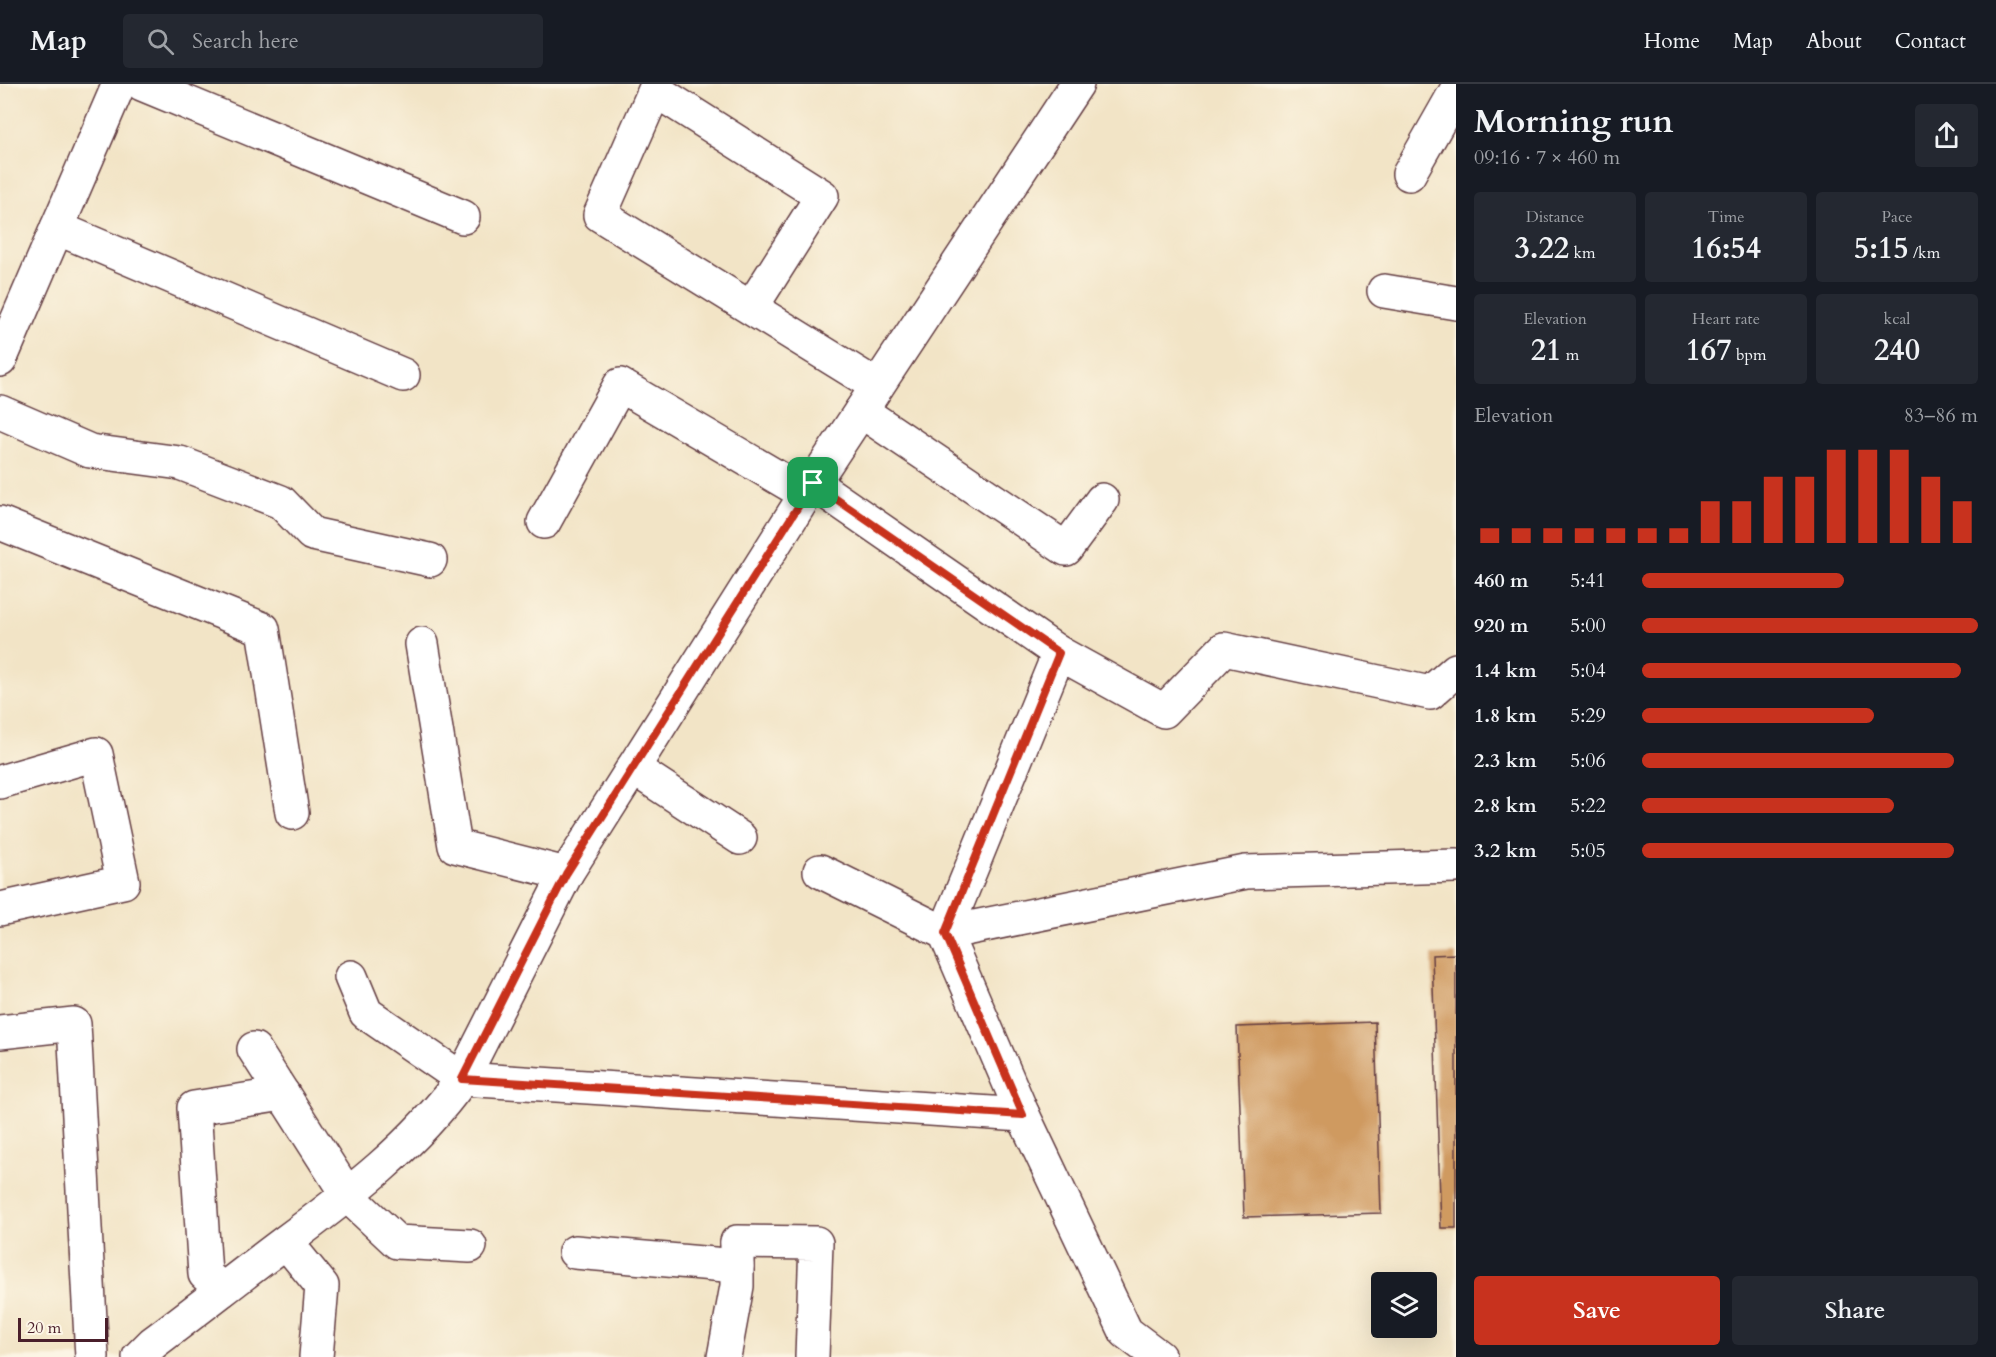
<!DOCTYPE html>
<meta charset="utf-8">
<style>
body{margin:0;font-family:Cardo,serif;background:#242831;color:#f1f3f6;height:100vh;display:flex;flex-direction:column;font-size:22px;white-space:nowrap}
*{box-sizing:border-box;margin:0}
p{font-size:20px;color:#9ea1a6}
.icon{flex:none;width:33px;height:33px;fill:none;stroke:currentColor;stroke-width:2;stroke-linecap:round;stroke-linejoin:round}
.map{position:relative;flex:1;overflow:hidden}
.drawer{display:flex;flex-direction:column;background:#171b24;width:540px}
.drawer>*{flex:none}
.controls{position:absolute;left:1371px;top:1188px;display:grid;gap:12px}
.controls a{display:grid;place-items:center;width:66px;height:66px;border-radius:6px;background:#171b24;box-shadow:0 6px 24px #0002;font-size:30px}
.scale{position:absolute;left:18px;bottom:15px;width:90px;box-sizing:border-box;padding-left:6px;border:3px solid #4a1f2b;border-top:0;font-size:16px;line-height:21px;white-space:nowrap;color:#4a1f2b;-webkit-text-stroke:4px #fcf5e5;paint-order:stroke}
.pin{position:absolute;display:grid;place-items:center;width:51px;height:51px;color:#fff;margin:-26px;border-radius:12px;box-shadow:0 3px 9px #0006}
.round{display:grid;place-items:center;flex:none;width:63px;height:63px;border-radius:6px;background:#242831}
.overview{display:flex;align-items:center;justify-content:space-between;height:102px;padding:0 18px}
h1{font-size:33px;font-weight:700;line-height:45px}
.figures{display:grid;grid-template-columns:repeat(3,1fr);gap:9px;height:102px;padding:6px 18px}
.figures div{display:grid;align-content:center;border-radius:6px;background:#242831;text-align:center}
.figures b{font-size:30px;font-weight:700}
.figures small{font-size:16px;font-weight:400}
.figures p{font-size:16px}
.chart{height:168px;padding:12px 18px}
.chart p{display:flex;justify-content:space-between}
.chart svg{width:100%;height:108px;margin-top:6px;stroke:#c8321e;stroke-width:6}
.action{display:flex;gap:12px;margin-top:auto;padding:12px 18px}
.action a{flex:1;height:69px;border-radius:6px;background:#c8321e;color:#fff;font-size:24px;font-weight:700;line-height:69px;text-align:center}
.action a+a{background:#242831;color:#f1f3f6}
ul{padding:0 18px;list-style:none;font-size:20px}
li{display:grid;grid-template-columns:96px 72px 1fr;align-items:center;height:45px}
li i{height:15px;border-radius:8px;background:#c8321e}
header{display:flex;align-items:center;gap:36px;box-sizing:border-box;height:84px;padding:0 30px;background:#171b24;border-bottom:2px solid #363941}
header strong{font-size:28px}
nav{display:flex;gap:33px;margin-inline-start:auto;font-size:21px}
.search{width:420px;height:54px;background:#242831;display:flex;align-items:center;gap:15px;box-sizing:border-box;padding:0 21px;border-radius:6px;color:#9ea1a6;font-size:22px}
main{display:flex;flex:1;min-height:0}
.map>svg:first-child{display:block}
.building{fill:#cf9a60}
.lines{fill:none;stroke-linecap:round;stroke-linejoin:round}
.minor-casing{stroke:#633d42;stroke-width:36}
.minor{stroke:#fff;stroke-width:33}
.route-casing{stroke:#fff;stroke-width:12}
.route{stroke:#c8321e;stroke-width:8}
</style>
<header>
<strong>Map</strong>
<div class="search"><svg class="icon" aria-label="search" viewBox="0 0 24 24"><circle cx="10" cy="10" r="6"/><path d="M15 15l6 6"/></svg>Search here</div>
<nav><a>Home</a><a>Map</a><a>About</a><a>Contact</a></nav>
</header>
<main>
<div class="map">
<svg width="1456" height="1273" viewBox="0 0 1456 1273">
<rect width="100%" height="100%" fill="#fcf5e5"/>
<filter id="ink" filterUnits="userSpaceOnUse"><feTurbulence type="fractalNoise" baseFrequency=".0167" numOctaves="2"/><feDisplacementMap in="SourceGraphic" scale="12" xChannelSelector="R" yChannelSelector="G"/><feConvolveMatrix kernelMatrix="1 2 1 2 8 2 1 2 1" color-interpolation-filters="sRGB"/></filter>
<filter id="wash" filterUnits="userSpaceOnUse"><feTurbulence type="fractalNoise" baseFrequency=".008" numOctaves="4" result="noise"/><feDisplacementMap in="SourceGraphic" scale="24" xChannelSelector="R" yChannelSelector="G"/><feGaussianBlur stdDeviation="1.35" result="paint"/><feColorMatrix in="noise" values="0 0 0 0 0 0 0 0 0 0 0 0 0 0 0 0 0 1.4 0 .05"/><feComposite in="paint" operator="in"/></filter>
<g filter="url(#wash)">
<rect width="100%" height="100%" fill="#f2e4c6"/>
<g id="blocks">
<g class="building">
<polygon points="1456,870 1456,1144 1441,1144 1432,871"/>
<polygon points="1375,938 1381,1129 1244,1133 1237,943"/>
</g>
</g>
</g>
<g filter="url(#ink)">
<use href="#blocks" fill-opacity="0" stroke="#633d42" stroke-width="1.5"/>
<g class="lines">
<g class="minor-casing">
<g id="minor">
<polyline points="142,0 463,133"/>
<polyline points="1409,90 1456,7"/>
<polyline points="57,144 403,291"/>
<polyline points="1384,207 1456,219"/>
<polyline points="751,224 822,112 655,6 600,131 877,302"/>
<polyline points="0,276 119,0"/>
<polyline points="861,327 1066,465 1102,416"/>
<polyline points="0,328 90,367 180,379 281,418 312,450 430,476"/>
<polyline points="813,399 1059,569"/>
<polyline points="544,438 620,301 806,410"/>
<polyline points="0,439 263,545 292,729"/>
<polyline points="422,560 455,762 566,790"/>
<polyline points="1456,586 1430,609 1224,565 1164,627 1059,569 945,849 1246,788 1456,782"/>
<polyline points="633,684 740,754"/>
<polyline points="0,698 96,670 123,798 0,825"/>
<polyline points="820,787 945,849 1023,1031 1126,1248 1159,1273"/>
<polyline points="351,893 366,929 462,995 1023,1031"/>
<polyline points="0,948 74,940 92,1273"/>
<polyline points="254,965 348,1112 397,1158 470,1162"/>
<polyline points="286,1158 322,1202 316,1273"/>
<polyline points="737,1158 816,1159 812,1273"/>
<polyline points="575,1168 737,1182"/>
<polyline points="222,1206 205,1190 194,1024 283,1010"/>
<path d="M139 1273 153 1259C197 1226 240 1192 284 1159 350 1110 414 1062 462 995L566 790 806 410 1077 0"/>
<polyline points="724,1273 737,1202 737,1159"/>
</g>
</g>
<use href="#minor" class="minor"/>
</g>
</g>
<g class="lines" filter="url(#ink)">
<g class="route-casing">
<polygon id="route" points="813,399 1059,569 945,849 1023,1031 462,995 566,790"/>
</g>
<use href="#route" class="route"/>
</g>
</svg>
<div class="controls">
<a><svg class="icon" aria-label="layers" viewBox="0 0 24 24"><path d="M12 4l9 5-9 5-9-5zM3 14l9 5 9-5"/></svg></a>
</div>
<div class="scale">20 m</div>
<div class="pin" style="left:813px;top:399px;background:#1e9e55"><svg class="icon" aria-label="arrive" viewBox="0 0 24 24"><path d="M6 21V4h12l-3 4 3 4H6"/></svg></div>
</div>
<section class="drawer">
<div class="overview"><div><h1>Morning run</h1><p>09:16 · 7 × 460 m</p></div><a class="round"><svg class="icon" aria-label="share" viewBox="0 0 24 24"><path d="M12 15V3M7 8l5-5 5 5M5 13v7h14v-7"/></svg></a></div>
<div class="figures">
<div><p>Distance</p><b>3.22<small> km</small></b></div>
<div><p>Time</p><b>16:54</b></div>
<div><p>Pace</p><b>5:15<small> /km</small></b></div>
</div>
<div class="figures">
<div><p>Elevation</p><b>21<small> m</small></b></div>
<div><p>Heart rate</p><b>167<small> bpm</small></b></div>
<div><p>kcal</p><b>240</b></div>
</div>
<div class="chart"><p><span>Elevation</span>83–86 m</p>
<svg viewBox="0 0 160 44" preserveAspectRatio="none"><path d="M5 44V38M15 44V38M25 44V38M35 44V38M45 44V38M55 44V38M65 44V38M75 44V27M85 44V27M95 44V17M105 44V17M115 44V6M125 44V6M135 44V6M145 44V17M155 44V27"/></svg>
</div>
<ul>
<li><b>460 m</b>5:41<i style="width:60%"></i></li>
<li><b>920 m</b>5:00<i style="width:100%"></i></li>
<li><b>1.4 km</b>5:04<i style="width:95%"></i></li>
<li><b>1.8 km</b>5:29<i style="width:69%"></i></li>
<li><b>2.3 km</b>5:06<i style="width:93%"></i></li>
<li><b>2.8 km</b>5:22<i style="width:75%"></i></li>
<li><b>3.2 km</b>5:05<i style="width:93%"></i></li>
</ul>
<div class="action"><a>Save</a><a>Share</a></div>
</section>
</main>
